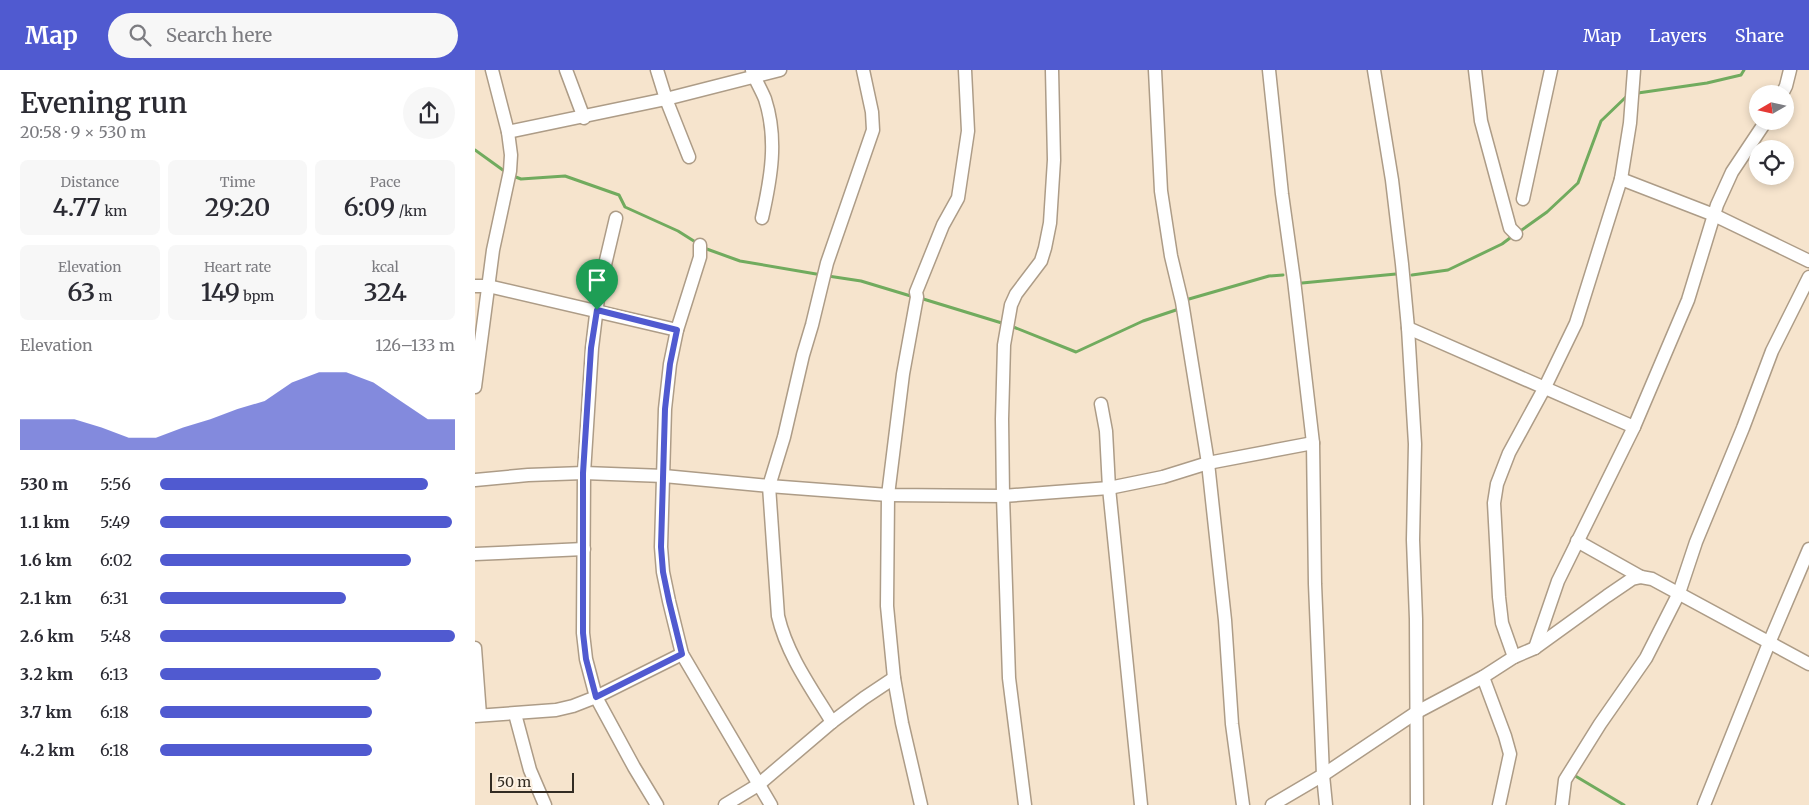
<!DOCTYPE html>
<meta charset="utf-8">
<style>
body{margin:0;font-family:Merriweather,serif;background:#f7f7f7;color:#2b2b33;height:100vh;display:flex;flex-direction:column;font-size:19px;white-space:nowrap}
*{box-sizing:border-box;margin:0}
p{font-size:16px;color:#7c7c81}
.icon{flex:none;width:28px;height:28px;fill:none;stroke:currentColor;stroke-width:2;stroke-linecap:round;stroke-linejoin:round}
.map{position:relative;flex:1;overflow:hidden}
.side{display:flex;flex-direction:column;background:#fff;width:475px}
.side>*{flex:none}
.needle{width:32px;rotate:261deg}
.fabs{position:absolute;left:1274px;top:15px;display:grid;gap:10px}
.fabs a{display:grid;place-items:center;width:45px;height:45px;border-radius:50%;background:#fff;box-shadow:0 2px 8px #0003;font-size:25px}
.scale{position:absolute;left:15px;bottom:12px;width:84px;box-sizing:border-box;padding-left:5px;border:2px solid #322b22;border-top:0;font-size:14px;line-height:18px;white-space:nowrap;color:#322b22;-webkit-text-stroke:4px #fdf2e4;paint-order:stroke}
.pin{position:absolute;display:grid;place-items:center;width:42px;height:42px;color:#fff;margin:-51px -21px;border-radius:50% 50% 50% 0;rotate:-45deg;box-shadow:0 0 5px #0007}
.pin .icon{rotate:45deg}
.round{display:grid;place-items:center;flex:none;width:52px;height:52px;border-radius:26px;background:#f7f7f7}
.summary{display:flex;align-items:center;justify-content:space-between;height:85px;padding:0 20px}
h1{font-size:28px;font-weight:600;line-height:38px}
.metrics{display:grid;grid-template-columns:repeat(3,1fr);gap:8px;height:85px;padding:5px 20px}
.metrics div{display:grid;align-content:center;border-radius:8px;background:#f7f7f7;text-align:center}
.metrics b{font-size:25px;font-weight:600}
.metrics small{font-size:14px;font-weight:400}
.metrics p{font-size:14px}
.chart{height:140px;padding:10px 20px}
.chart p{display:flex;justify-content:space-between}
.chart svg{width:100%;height:90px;margin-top:5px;fill:#505ad0;opacity:.7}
ul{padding:0 20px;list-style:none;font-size:16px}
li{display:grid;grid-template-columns:80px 60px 1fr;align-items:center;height:38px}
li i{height:12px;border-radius:6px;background:#505ad0}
header{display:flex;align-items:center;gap:30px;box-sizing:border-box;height:70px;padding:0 25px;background:#505ad0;color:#fff}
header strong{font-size:24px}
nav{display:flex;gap:28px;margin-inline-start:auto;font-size:18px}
.search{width:350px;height:45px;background:#f7f7f7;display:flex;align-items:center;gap:12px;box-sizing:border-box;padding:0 18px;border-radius:28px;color:#7c7c81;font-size:19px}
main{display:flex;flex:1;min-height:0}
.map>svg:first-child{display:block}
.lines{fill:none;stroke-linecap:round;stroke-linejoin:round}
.stream{stroke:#71ab5e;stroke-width:3}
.minor-casing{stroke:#ad9c87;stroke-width:15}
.minor{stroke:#fff;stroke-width:12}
.route-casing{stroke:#fff;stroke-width:10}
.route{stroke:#505ad0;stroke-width:6}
</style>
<header>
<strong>Map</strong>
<div class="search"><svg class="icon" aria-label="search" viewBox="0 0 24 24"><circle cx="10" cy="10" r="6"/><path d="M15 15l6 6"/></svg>Search here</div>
<nav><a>Map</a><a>Layers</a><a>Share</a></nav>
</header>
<main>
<section class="side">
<div class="summary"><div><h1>Evening run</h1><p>20:58 · 9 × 530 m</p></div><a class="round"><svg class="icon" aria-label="share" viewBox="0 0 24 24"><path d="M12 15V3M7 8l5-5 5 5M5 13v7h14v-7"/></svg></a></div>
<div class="metrics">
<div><p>Distance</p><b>4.77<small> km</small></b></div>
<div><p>Time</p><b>29:20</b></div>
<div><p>Pace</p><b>6:09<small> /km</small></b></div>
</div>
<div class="metrics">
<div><p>Elevation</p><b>63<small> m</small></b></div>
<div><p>Heart rate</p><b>149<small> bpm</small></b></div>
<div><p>kcal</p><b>324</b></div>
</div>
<div class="chart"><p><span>Elevation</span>126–133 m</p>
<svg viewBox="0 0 160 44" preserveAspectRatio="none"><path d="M0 44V29L10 29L20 29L30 33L40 38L50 38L60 33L70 29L80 24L90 20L100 11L110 6L120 6L130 11L140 20L150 29L160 29V44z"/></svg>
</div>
<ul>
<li><b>530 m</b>5:56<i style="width:91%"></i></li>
<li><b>1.1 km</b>5:49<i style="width:99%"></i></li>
<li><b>1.6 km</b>6:02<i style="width:85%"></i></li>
<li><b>2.1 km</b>6:31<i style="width:63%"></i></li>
<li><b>2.6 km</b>5:48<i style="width:100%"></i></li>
<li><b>3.2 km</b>6:13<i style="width:75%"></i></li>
<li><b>3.7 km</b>6:18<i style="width:72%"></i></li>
<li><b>4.2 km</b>6:18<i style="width:72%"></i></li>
</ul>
</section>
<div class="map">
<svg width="1334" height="735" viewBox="0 0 1334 735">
<rect width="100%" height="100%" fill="#f6e4cd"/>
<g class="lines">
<g class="stream">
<polyline points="1163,23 1232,13 1266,5 1269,0"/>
<polyline points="0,80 32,103"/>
<polyline points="38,106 46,109 90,106 144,125 150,137 203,161 222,173"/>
<polyline points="1044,162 1072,142 1103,113 1126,51 1152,26"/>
<polyline points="229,178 265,191 347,205"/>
<polyline points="937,205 973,200 1027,174 1039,165"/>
<polyline points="353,206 386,211 439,227"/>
<polyline points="827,213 921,204"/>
<polyline points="445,228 530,254"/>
<polyline points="714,229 794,206 808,205"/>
<polyline points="536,256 601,282 668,251 701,240"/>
<polyline points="1097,704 1149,735"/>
</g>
<g class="minor-casing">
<g id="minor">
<polyline points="91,0 109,48"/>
<polyline points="182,0 191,29 214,87"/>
<path d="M277 0C280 10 286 19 290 29 303 69 296 108 287 148"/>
<polyline points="680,0 686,121 696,186 707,232 733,393 750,550 757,654 768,735"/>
<polyline points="794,0 807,124 819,210 838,373 840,514 848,705 851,735"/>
<polyline points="899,0 917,110 927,194 933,258 940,374 938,470 941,549 942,735"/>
<polyline points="1000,0 1006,51 1035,158 1041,164"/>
<polyline points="1307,24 1311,16 1315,0"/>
<polyline points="33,62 191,29 305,0"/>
<polyline points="1146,109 1239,145 1334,191"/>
<polyline points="1048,129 1076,0"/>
<polyline points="141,148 124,220 117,278 109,403 108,563 111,589 121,627 159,697 182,735"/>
<polyline points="225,175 225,187 202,260 195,294 190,339 186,477 188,502 194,531 207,584 296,735"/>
<polyline points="0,216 13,216 202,260"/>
<polyline points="933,258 1159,357"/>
<polyline points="0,317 18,180 35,101 36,85 33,62 17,0"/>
<polyline points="626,334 631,361 634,418 666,735"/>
<polyline points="0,410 53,405 109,403 189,406 294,416 413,425 528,426 634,418 688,407 733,393 838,373"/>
<polyline points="1102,471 1166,507"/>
<polyline points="0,484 109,479"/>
<polyline points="0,578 5,645"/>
<polyline points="1060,578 1083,511 1159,357 1213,230 1242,135 1257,102 1291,51"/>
<polyline points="1039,587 1027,553 1024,527 1019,433 1022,414 1034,383 1070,317 1101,253 1146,109 1155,53 1159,0"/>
<polyline points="1008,607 1030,666 1035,684 1024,735"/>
<polyline points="40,644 55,700 70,735"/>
<polyline points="0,646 81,640 98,636 121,627 207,584"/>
<path d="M357 652C337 619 312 585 303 546L294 416 309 367 328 285 337 255 352 193 398 60 397 42 388 0"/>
<polyline points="250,735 283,715 357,652 389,628 419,608"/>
<polyline points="446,735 427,653 419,608 412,536 413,425 428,304 442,227 441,222 468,155 483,128 493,61 490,0"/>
<polyline points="550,735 534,608 528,426 527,349 529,275 536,235 541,224 566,191 570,178 575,153 579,90 577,0"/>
<polyline points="797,735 848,705 942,642 1008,607 1039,587 1060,578 1132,526 1157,509 1166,507 1177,509 1334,594"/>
<polyline points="1087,735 1090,710 1125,654 1171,588 1204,523 1221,472 1268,358 1297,281 1334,207"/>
<polyline points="1229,735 1294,573 1334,479"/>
</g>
</g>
<use href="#minor" class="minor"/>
</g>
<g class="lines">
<g class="route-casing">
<polygon id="route" points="122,240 202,260 195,294 190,339 186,477 188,502 194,531 207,584 121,627 111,589 108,563 108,403 116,278"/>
</g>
<use href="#route" class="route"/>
</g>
</svg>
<div class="fabs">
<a><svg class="needle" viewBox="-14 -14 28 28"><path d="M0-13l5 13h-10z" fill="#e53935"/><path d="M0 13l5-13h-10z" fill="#7c7c81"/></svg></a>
<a><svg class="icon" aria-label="locate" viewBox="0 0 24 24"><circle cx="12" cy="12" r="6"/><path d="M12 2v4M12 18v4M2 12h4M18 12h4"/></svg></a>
</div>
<div class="scale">50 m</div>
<div class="pin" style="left:122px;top:240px;background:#1e9e55"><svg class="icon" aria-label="arrive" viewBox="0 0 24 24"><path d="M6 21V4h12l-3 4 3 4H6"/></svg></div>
</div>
</main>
